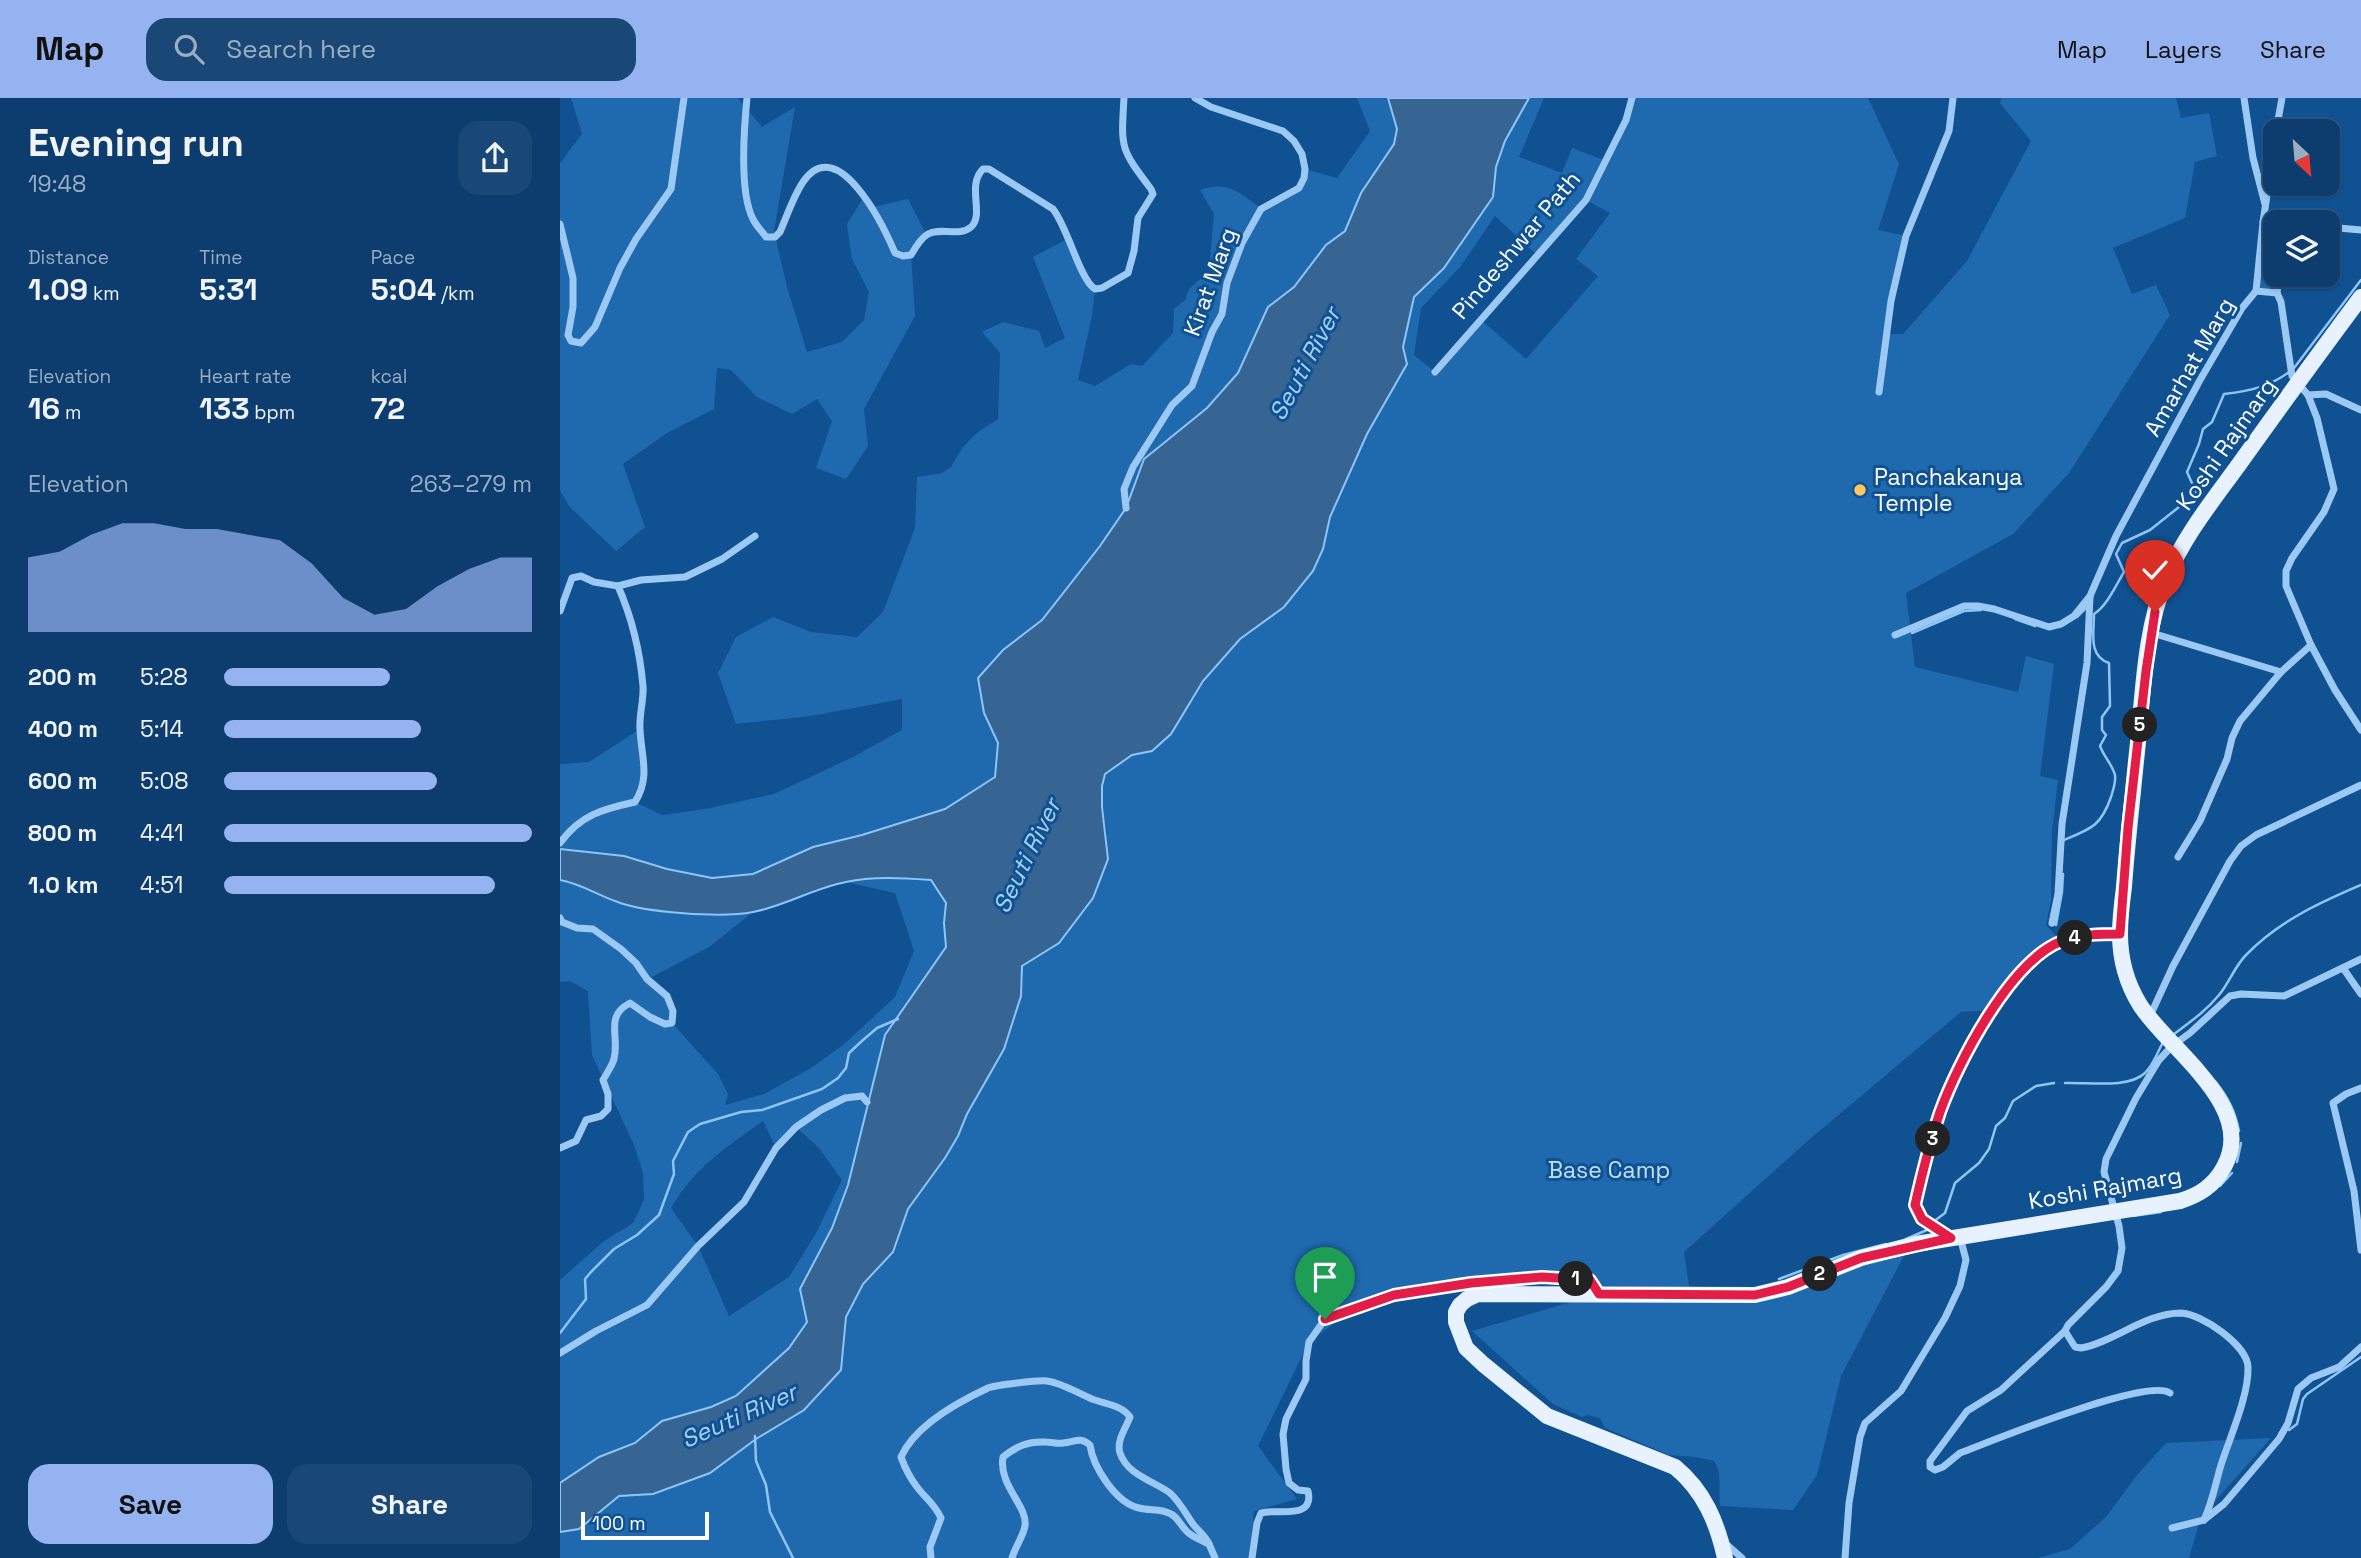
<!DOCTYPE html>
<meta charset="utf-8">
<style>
body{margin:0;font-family:"Space Grotesk",sans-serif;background:#1a4876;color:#f1f3f6;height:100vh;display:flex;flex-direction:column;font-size:26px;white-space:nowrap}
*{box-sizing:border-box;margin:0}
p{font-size:23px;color:#9aaec2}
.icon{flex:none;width:38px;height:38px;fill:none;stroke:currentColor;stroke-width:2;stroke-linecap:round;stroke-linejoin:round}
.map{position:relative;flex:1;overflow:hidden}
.drawer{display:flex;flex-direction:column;background:#0c3d6e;width:560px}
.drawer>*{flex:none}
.needle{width:46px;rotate:154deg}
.controls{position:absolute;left:1703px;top:21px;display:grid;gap:14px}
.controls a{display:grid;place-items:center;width:77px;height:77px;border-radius:14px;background:#0c3d6e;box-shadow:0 2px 5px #0004,0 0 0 2px #2c5681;font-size:35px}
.scale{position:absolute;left:21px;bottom:18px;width:128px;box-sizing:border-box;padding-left:7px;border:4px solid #fff;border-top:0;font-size:19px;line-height:24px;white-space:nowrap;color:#fff;-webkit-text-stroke:5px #105192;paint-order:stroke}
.pin{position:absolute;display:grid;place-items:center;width:60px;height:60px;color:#fff;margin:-72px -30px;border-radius:50% 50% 50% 0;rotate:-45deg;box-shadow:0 0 7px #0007}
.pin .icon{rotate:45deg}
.km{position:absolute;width:35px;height:35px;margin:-18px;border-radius:50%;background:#222;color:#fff;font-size:19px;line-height:35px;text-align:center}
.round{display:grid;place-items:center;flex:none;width:74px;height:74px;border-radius:21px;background:#1a4876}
.headline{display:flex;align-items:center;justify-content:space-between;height:119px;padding:0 28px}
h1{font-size:38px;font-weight:800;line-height:52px}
.metrics{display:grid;grid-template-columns:repeat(3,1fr);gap:10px;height:119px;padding:7px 28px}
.metrics div{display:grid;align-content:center}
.metrics b{font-size:30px;font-weight:800}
.metrics small{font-size:19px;font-weight:400}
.metrics p{font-size:19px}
.chart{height:196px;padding:14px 28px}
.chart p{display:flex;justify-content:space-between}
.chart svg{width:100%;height:126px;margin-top:7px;fill:#95b2f1;opacity:.7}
.primary-button{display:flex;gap:14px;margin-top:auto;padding:14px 28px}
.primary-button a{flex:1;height:80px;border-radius:21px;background:#95b2f1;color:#111;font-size:28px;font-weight:800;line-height:80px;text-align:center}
.primary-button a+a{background:#1a4876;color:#f1f3f6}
ul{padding:0 28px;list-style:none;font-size:23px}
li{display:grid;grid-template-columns:112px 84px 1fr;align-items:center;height:52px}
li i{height:18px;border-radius:9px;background:#95b2f1}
header{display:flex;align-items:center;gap:42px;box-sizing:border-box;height:98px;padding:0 35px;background:#95b2f1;color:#111}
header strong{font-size:33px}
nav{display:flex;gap:38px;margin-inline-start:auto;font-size:24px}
.search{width:490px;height:63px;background:#1a4876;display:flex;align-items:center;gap:18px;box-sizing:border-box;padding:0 24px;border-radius:21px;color:#9aaec2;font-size:26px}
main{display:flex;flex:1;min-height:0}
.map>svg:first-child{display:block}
.green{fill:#1f69af;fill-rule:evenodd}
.water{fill:#366594;stroke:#8dc5f7;stroke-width:2}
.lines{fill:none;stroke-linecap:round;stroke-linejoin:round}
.stream{stroke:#8dc5f7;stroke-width:2.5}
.street{stroke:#9cc9f3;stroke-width:7}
.primary{stroke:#e8f2ff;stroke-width:16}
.route-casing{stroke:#fff;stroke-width:14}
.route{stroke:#e11d48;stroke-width:9}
.poi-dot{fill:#ffc75e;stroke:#105192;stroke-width:2.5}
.labels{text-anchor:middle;stroke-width:6;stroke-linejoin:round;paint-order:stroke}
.street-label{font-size:23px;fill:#fff;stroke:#105192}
.poi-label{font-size:23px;fill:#fff;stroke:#105192;text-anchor:start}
.park-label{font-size:23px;fill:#c3e1fe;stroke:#105192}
.water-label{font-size:24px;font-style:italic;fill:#a8d2fa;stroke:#105192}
</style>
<header>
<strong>Map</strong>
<div class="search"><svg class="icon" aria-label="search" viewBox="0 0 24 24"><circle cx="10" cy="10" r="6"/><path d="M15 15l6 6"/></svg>Search here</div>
<nav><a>Map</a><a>Layers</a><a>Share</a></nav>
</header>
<main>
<section class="drawer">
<div class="headline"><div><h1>Evening run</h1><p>19:48</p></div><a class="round"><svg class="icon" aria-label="share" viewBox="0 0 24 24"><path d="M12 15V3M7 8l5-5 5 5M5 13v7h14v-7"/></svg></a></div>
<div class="metrics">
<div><p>Distance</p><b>1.09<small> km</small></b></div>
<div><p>Time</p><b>5:31</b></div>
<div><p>Pace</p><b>5:04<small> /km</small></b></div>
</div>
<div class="metrics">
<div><p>Elevation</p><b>16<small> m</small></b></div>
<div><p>Heart rate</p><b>133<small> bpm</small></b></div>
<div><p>kcal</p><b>72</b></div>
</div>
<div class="chart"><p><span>Elevation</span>263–279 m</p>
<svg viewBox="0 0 160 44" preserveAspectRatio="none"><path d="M0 44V18L10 16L20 10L30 6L40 6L50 8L60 8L70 10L80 12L90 20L100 32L110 38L120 36L130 28L140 22L150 18L160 18V44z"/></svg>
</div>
<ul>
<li><b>200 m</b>5:28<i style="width:54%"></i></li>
<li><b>400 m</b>5:14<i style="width:64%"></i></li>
<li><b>600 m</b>5:08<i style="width:69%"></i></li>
<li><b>800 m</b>4:41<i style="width:100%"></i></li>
<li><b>1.0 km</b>4:51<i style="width:88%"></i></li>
</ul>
<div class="primary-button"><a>Save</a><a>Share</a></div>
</section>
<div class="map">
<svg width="1801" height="1460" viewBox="0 0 1801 1460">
<rect width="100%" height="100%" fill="#105192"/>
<g class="green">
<polygon points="11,0 178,0 202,29 235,9 214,133 227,189 247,254 282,244 304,222 309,194 292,161 287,126 305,97 313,109 348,101 366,136 351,157 355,218 304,311 308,348 286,381 256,370 272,323 257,301 232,316 197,299 171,272 157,270 154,311 107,335 63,366 85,429 56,453 10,409 0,393 0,65 22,36"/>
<path d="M797 0H828L837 31 834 46 801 95 785 133 766 147 734 189 708 209 678 275 647 310 584 361 566 410 540 448 482 522 443 552 424 615 438 645 435 678 385 711 302 737 253 749 193 776 152 780 107 771 64 758 0 751V666L29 664 80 631 85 681 75 704 102 717 145 711 214 696 293 659 342 632V601L251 618 176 626 158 575 176 539 213 519 251 534 297 539 323 514 355 430 357 379 382 375 391 369 403 349 418 334 438 321 440 255 422 234 443 224 479 233 485 250 505 240 473 159 509 140 535 191 532 217 518 282 535 288 571 266 582 268 613 235 614 211 625 202 629 191 649 173 654 116 640 92C668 82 680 95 702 111L739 90 745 71 777 80 810 33Z"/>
<path d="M969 0H984L959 59 1002 75 1012 50 1046 63 1072 0H1308L1339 66 1318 132 1346 138 1327 236H1343L1407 163 1471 43 1440 5 1441 0H1616L1621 20 1649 15 1657 58 1635 64 1625 120 1553 150 1572 196 1596 187 1610 217 1509 375 1453 436 1346 495 1355 569 1458 594 1466 558 1494 566 1480 678 1498 682 1492 733 1491 803 1486 827 1501 843 1478 856 1432 912 1401 914 1251 1040 1124 1154 1131 1201 1269 1178 1347 1152 1281 1278 1257 1377 1233 1412 1160 1408C1158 1392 1163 1376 1154 1363L1135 1359 1109 1357 1045 1330 1040 1320 1027 1317 1022 1319 993 1306 912 1233 1039 1196 1030 1182 834 1197 796 1209 749 1244 698 1348 737 1401 694 1413 690 1460H0V1434L19 1430 59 1398 93 1396 196 1341 244 1312 281 1272 286 1219 303 1186 333 1154 348 1111 385 1060 398 1038 407 1016 443 951 461 898 462 868 499 845 547 734 542 709V688L545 676 572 657 592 652 611 636 643 583 680 541 724 509 763 451 770 419 807 336 829 295 835 288 854 199 884 170 933 99 936 69 945 43ZM1026 102 1050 115 1016 161 1038 178 966 261 920 221 875 274 854 257 861 210 900 169 935 118 978 158Z"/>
<path d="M1709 140 1715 141C1715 157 1719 180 1709 194L1699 192 1704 144Z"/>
<path d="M340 779 371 782 386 805 384 825 386 849 325 938 288 1087 272 1130 240 1191 247 1224 229 1250 176 1299 151 1309 102 1323 75 1345 39 1359 0 1385V1182L44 1143 73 1125 84 1102 83 1075 74 1047 32 957 28 893 10 883 0 884V782L18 786 57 805 109 813 147 816 193 814 149 849 88 881 107 898 112 925 158 976 168 996 165 1007 204 996 251 970 283 947 335 899 354 853 335 795 286 784ZM203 1023 216 1050 236 1029 259 1050 282 1082 256 1135 229 1179 169 1218 138 1148 111 1110C137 1067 164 1051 203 1023Z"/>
<polygon points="1711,1340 1641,1419 1629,1460 1478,1460 1510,1451 1546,1419 1577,1377 1606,1345"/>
</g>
<path class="water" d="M828 0H969L945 43 936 69 933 99 884 170 854 199 843 249 847 266 807 336 770 419 763 451 753 473 724 509 680 541 643 583 611 636 592 653 572 657 545 676 542 688V709L548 761 533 800 499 845 462 868 461 898 444 951 407 1016 398 1038 385 1060 348 1111 333 1154 303 1186 286 1219 281 1272 244 1312 196 1341 150 1375 93 1396 59 1398 19 1431 0 1434V1385L39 1359 75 1345 102 1323 151 1309 176 1298 229 1250 247 1224 240 1191 272 1130 288 1087 325 937 386 849 384 825 386 805 371 782C343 780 313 778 286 784 254 790 225 808 193 814 163 820 83 815 55 803 36 796 21 786 0 782V751L64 758 107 771 152 780 193 776 253 749 302 737 385 711 435 679 438 645 424 615 418 580 443 552 482 522 540 448 566 410 584 361 647 310 678 275 708 209 734 189 766 147 785 133 801 95 834 46 837 31Z"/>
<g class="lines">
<g class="stream">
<polyline points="1517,519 1526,510"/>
<polyline points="1455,521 1475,528"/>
<polyline points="1352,535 1404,513 1421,512"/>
<path d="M1504 742C1531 731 1541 728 1551 699 1553 692 1556 685 1555 677 1552 666 1544 659 1540 648L1546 637 1542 632V619L1550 608 1549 565C1528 558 1534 535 1534 516 1547 508 1556 487 1564 474L1556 456 1562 445 1590 432 1619 409 1634 402 1636 394 1627 374 1639 346 1643 331 1652 324 1664 296C1691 293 1713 288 1734 270L1801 182"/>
<polyline points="1496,827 1502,794 1503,776"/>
<path d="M1614 936C1630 924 1646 913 1659 897 1669 885 1675 868 1686 857 1719 823 1759 805 1801 787"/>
<path d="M1655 983C1668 999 1675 1013 1679 1033"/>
<path d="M1505 985C1528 984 1568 991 1585 975 1593 967 1597 956 1602 946"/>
<polyline points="1677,1064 1681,1045"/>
<polyline points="1660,1088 1672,1075"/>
<polyline points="1573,1118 1601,1114"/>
<polyline points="1373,1124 1385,1115 1395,1085 1419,1065 1429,1051 1436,1028 1445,1020 1453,1003 1476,988 1494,985"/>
<polyline points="1346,1141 1367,1132"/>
<polyline points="1219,1181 1283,1157 1326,1146"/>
<polyline points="0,1235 26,1201 25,1181 31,1174 54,1151 77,1137 99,1117 114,1076 113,1063 128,1034 140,1026 181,1014 202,1012 262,991 278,980 286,970 289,955 303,942 317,930 338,921"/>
<polyline points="1729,1332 1737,1326 1743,1301 1747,1296 1801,1259"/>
<polyline points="195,1338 196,1363 206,1387 210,1414 233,1460"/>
</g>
<g class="street">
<path d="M187 0C184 31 179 94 193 121 196 128 202 133 206 139H215L220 134C227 118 233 99 243 84 278 33 324 129 335 155L343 158 351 157C355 150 361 140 368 136 380 129 400 139 411 129 425 116 406 88 423 71H429L493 111C508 130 520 182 535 191L542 190 568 175 574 153 578 120 593 96 591 91C560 50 561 51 564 0"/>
<polyline points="1684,0 1693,60 1705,106"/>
<polyline points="1716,33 1722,0"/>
<polyline points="1703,124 1715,125"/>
<polyline points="0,126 13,180 13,209 8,237 11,243 21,245 35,229 60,170 76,141 111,91 124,0"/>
<polyline points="1768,129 1801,132"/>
<polyline points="1696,193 1717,195 1721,204 1732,278 1748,297 1757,320 1774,391 1764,414 1732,460 1726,473 1726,488 1751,547 1775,592 1801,632"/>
<polyline points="1717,195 1719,177"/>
<polyline points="875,274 1026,102 1066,22 1072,0"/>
<polyline points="1319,294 1331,203 1346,138 1389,33 1393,0"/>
<polyline points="1748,297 1766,296 1801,312"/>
<polyline points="566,410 564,391 573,369 612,307 632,288 652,234 662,216 667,185 682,145 701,111 739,90 744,80 745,71 742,56 734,43 723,33 651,9 635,0"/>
<polyline points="0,513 12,480 21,478 34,484 58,488 81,482 125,479 162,461 195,438"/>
<polyline points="1592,535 1721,574"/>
<polyline points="1335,537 1404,508 1418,508 1434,511 1489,529 1501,526 1514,518 1530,498 1556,438 1640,282 1682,210 1696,193 1703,124 1715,44"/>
<path d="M0 745C20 717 43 711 75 704 91 679 81 658 80 631 79 616 84 602 83 588 80 553 72 520 58 488"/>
<polyline points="1618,759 1640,723 1667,661 1672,640 1680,623 1721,574 1751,547"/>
<path d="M0 820 2 824 17 830 33 831 61 851 76 865 87 881 107 898 113 913 112 925 105 926 90 919 70 905C44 919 60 937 54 961 52 968 47 975 43 982L48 996V1011L41 1018 26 1022 16 1043 0 1050"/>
<polyline points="1492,825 1498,796 1502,726 1527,565 1530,499"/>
<polyline points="1783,870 1801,896"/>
<polyline points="1590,918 1613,868 1670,763 1681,748 1696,737 1801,687"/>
<polyline points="1801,990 1786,996 1773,1005 1794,1093 1801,1152"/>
<path d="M1387 1137 1362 1121 1355 1107C1362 1076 1370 1044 1380 1014 1397 964 1450 863 1501 843 1519 836 1540 836 1559 836"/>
<path d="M1505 1233 1515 1249 1521 1250C1554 1244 1585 1215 1621 1215 1642 1216 1687 1247 1688 1269 1689 1297 1670 1339 1661 1367 1655 1387 1653 1402 1644 1422"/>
<polyline points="0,1255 36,1233 87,1207 138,1148 184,1104 216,1050 236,1029 261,1012 285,1000 302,998 307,1004"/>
<path d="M1610 1295C1587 1279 1432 1343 1400 1355L1383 1369 1375 1372 1370 1369V1363L1407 1313 1441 1292 1505 1233 1508 1227 1546 1189 1558 1173 1562 1150 1559 1128 1544 1074 1546 1061 1576 1000 1599 962 1612 948 1630 935 1670 898 1681 896 1724 898 1801 861"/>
<polyline points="1612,1430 1644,1422 1664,1406 1719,1341 1728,1325 1738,1291 1751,1280 1779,1269 1801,1249"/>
<polyline points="1164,1444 1182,1460"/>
<path d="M371 1460 370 1449 381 1420C374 1405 366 1401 357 1389 350 1380 345 1370 341 1359 355 1327 398 1304 428 1290 436 1287 478 1282 487 1283 502 1285 518 1295 532 1301 545 1306 562 1307 570 1319 566 1330 556 1343 560 1355 567 1377 594 1383 610 1395 620 1404 625 1415 633 1426 639 1434 645 1437 649 1446"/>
<path d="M452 1460C455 1449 463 1439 465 1428 468 1408 438 1387 443 1359 457 1348 468 1343 486 1344 492 1344 498 1346 503 1345 515 1344 520 1338 530 1347 533 1369 556 1405 579 1410 590 1413 601 1410 611 1416 619 1420 622 1431 630 1436 635 1440 643 1443 649 1446L655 1460"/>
<path d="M692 1460 697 1425 701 1415C716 1410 755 1423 748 1393L738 1392 729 1385 726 1371 723 1336 726 1321 746 1281V1263L749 1244 765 1221 834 1197 911 1185 982 1179 1030 1182 1039 1196"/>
<polyline points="1285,1460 1289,1405 1300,1339 1305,1325 1341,1293 1385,1220 1400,1188 1406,1162 1400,1139"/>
</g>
<path class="primary" d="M1165 1460C1157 1424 1144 1393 1115 1369L987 1318 923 1266 906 1250 896 1224V1214L900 1207 907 1201 918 1196 1195 1197 1228 1189 1301 1160 1356 1146 1620 1103C1639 1097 1654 1088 1664 1069 1698 1009 1608 951 1580 907 1567 886 1560 861 1560 836 1560 821 1562 804 1564 789 1567 747 1572 705 1576 663 1583 605 1583 535 1606 481 1623 439 1654 401 1680 365 1720 309 1760 254 1801 199"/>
</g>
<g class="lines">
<g class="route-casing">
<path id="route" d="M765 1221 834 1197 911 1185 982 1179 1030 1182 1039 1196 1195 1197 1228 1189 1301 1160 1391 1140 1362 1121 1355 1107C1362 1076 1370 1044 1380 1014 1398 964 1451 862 1502 843 1520 836 1541 836 1560 836L1568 730 1586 573 1595 514"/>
</g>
<use href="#route" class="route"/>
</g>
<circle class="poi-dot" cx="1300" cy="392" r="7"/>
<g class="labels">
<g class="street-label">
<text transform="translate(956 147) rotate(-50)" y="8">Pindeshwar Path</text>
<text transform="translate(650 184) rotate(-70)" y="8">Kirat Marg</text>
<text transform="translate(1629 269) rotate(-60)" y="8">Amarhat Marg</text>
<text transform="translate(1666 346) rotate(-55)" y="8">Koshi Rajmarg</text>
<text transform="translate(1545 1090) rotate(-10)" y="8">Koshi Rajmarg</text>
</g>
<g class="poi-label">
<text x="1314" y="387">Panchakanya<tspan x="1314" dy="26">Temple</tspan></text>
</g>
<g class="park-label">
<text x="1049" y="1080">Base Camp</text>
</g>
<g class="water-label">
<text transform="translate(745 266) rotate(-62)" y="8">Seuti River</text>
<text transform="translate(467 758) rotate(-64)" y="8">Seuti River</text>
<text transform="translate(179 1318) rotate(-24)" y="8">Seuti River</text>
</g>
</g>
</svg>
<div class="controls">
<a><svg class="needle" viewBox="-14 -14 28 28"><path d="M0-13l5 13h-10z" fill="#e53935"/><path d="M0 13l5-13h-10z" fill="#9aaec2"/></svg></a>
<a><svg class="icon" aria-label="layers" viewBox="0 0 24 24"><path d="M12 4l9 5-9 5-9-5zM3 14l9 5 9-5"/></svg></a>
</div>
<div class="scale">100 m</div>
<div class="pin" style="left:765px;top:1221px;background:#1e9e55"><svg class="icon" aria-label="arrive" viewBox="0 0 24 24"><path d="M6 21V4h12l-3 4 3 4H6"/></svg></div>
<div class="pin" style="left:1595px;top:514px;background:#d93025"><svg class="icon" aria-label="check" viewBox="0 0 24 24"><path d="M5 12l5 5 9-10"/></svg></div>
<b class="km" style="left:1016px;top:1181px">1</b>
<b class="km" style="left:1260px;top:1176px">2</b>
<b class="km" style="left:1373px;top:1041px">3</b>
<b class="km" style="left:1515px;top:840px">4</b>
<b class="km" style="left:1580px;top:627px">5</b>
</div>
</main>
